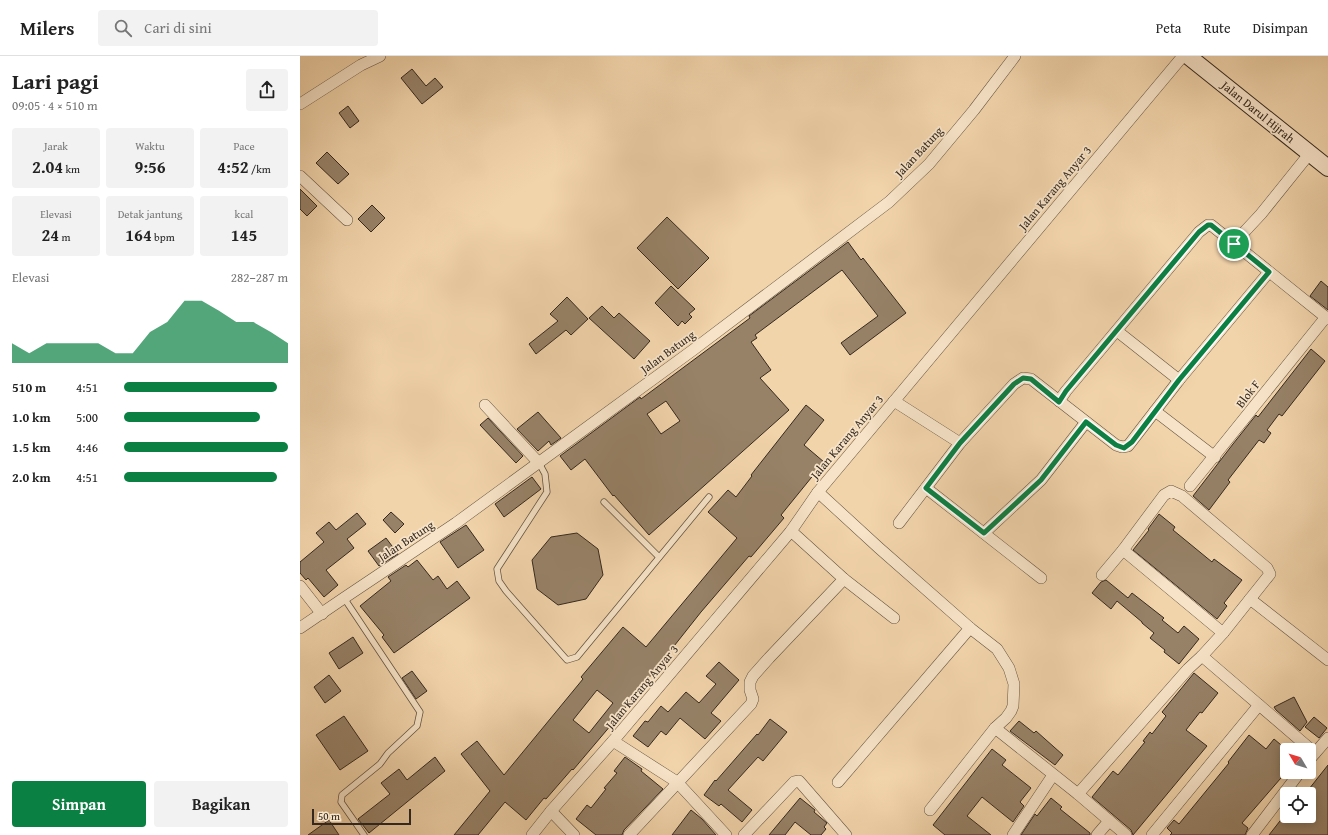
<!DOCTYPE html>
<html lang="id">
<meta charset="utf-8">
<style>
body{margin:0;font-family:"Gentium Book Plus",serif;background:#f2f2f2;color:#222;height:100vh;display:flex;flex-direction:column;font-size:15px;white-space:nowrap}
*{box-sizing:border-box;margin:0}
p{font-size:13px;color:#767676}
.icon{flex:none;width:22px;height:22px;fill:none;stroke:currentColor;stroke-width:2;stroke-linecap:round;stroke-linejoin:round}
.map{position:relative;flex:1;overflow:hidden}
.details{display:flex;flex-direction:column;background:#fff;width:300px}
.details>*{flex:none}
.needle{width:26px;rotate:308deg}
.tools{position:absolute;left:980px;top:687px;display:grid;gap:8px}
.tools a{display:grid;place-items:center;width:36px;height:36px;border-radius:4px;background:#fff;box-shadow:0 2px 10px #0003;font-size:20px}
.scale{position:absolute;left:12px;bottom:10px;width:99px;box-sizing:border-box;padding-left:4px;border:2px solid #35291f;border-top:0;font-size:11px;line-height:14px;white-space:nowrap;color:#35291f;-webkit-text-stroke:3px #f7e3c8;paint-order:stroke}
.pin{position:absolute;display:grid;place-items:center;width:34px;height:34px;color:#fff;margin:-17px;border:2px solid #fff;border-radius:50%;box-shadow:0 1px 4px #0007}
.round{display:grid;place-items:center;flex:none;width:42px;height:42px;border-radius:4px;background:#f2f2f2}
.overview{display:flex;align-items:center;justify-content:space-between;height:68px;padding:0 12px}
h1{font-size:22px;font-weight:700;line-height:30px}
.metrics{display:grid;grid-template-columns:repeat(3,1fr);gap:6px;height:68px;padding:4px 12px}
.metrics div{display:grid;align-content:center;border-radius:4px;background:#f2f2f2;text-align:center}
.metrics b{font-size:17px;font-weight:700}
.metrics small{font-size:11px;font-weight:400}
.metrics p{font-size:11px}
.chart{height:112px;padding:8px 12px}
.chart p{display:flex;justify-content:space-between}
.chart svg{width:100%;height:72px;margin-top:4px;fill:#0b8043;opacity:.7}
.cta{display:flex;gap:8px;margin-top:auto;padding:8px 12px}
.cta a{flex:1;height:46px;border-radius:4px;background:#0b8043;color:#fff;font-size:16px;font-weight:700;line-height:46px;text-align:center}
.cta a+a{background:#f2f2f2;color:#222}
ul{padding:0 12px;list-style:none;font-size:13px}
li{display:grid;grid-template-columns:64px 48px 1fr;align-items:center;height:30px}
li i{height:10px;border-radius:5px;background:#0b8043}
header{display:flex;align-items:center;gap:24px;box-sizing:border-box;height:56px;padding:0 20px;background:#fff;border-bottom:1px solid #e0e0e0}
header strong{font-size:19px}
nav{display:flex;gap:22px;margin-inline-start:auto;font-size:14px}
.search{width:280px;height:36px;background:#f2f2f2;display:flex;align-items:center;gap:10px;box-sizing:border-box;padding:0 14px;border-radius:4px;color:#767676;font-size:15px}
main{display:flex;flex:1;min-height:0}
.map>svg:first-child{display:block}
.building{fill:#978268;stroke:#35291f;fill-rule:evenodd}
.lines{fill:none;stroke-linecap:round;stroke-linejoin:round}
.lane-casing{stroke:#645442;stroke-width:7}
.street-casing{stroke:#645442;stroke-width:12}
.secondary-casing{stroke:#35291f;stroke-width:18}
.lane{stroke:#f7e3c8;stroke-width:5.5}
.street{stroke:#f7e3c8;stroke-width:11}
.secondary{stroke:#f7e3c8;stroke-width:16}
.route-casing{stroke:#fff;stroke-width:8}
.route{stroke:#0b8043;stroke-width:5}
.labels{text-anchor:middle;stroke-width:3.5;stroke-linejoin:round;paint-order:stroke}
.street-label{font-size:12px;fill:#35291f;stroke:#f7e3c8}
</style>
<header>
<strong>Milers</strong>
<div class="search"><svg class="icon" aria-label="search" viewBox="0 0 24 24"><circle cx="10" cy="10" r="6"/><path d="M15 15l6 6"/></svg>Cari di sini</div>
<nav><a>Peta</a><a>Rute</a><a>Disimpan</a></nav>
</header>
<main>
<section class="details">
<div class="overview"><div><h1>Lari pagi</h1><p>09:05 · 4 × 510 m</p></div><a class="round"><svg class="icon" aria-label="share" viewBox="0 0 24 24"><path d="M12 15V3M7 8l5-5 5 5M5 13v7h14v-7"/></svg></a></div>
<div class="metrics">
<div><p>Jarak</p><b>2.04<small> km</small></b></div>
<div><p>Waktu</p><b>9:56</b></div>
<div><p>Pace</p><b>4:52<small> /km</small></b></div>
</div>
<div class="metrics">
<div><p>Elevasi</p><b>24<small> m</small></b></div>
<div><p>Detak jantung</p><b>164<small> bpm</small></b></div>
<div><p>kcal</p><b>145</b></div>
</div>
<div class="chart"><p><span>Elevasi</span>282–287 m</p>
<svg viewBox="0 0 160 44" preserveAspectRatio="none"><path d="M0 44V32L10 38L20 32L30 32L40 32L50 32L60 38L70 38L80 25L90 19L100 6L110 6L120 12L130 19L140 19L150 25L160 32V44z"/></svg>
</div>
<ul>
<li><b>510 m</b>4:51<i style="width:93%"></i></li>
<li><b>1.0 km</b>5:00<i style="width:83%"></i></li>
<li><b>1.5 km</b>4:46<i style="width:100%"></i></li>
<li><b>2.0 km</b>4:51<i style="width:93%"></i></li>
</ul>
<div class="cta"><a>Simpan</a><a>Bagikan</a></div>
</section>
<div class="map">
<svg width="1028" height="779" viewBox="0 0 1028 779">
<rect width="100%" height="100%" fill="#f2d4ab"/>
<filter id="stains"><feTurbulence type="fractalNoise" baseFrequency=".005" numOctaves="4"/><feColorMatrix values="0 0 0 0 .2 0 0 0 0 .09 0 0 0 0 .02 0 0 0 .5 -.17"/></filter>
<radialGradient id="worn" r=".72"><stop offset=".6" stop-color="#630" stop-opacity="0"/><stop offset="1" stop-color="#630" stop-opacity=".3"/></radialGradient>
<g class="building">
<polygon points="112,13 126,30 135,22 143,31 122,48 101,22"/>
<polygon points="48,50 59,65 50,72 39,57"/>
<polygon points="27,96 49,118 38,128 16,107"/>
<polygon points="0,133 17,150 7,160 0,153"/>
<polygon points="72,149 85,162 71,176 58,163"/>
<polygon points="367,161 409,202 378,233 337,192"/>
<path d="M548 186 561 204 563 202 606 257 550 299 541 287 578 260 542 214 455 279 457 282 451 286 471 314 460 322 489 354 349 479 314 439 313 440 285 403 271 414 260 400 340 341 341 343 450 262 449 260ZM366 345 380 365 361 378 347 358Z"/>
<polygon points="1021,225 1028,231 1028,254 1010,240"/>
<polygon points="371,230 395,253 389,258 392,261 385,268 382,265 378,270 355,247"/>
<polygon points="267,241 288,263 271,279 266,274 236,298 229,288 258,265 250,258"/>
<polygon points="302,250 314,262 319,257 350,285 334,303 289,262"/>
<polygon points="1011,293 1025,305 982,360 979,358 967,374 971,377 964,387 959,384 928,424 930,426 909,454 893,440 933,388 956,359 958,361"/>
<path d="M506 349 524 364 504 389 524 406 481 459 484 462 451 501 449 500 401 556 317 662 273 714 272 713 246 743 244 742 226 764 205 746 178 779H154L190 735 161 698 177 685 204 719 283 623 281 621 323 571 346 591 437 482 408 456 428 434 436 441 452 420 451 419ZM297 634 313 647 289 677 273 664Z"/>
<polygon points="238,356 261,382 251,389 249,385 238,395 217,373"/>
<polygon points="188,362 223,400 216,407 180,369"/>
<polygon points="232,421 241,433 204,461 195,448"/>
<polygon points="91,456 104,468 95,477 83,464"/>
<polygon points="57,457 66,468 47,483 54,492 26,514 38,529 24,541 8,522 6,524 0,517 0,506 24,486 16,477 29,466 36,474"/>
<polygon points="859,458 875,471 873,474 912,506 914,503 942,524 924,547 927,550 917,563 833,494 849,474 848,473"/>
<polygon points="166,469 184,494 158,512 140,486"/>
<polygon points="277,477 298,493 303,519 286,543 258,549 237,533 232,504 251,481"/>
<polygon points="86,482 98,498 79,510 68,495"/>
<polygon points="117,504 133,524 138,520 147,533 157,525 170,542 94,597 82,581 84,579 60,550 91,525 88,521 106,509 108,511"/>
<polygon points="806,524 828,542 832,537 864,562 862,564 878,577 884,570 899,583 879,608 864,596 865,594 850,582 854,577 842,567 842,566 817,545 811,553 792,537 801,526"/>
<polygon points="53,581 63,597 39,613 29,597"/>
<polygon points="419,606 439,624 411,657 421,665 405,683 380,662 366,679 361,675 348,691 333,680 345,665 348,666 361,650 368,656 386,636 399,647 416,628 406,620"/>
<polygon points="112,615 127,635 116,643 102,622"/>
<polygon points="894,617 918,637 902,657 900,656 886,674 907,690 833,779 831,774 792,741 813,715 818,719 845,686 843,685 850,676 852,678 866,660 862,656"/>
<polygon points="29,619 41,635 25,647 14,631"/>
<polygon points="994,641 1007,666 1000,675 976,654 974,651"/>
<polygon points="44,660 68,695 40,714 16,679"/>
<polygon points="1014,661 1027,672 1019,682 1005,671"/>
<polygon points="470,663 487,676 463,705 458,701 428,734 452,754 442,766 421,748 419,750 404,739 415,724 416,725 457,678 458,679"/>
<polygon points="719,665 734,677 736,675 763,699 755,709 710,675"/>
<polygon points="949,679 966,693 974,683 987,694 987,701 980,709 987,715 942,767 948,772 945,779 870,779 872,777 867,772 874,764 879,768 929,707 928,706"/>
<polygon points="692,693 706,704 702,709 731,732 720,746 724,750 713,766 682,741 667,760 691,779 645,779 633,769"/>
<polygon points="135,701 145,715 69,777 58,763 90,738 81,727 99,713 107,724"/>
<polygon points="325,701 342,713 341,715 363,733 324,774 322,779 296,779 276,763 287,749 291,752 306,733 304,732 317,717 314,715"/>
<polygon points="1028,709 1028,779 969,779 987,756 987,762 988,760 1009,760 1009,733"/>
<polygon points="500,742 515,754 514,756 527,767 524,771 526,773 521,779 511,779 495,766 485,779 469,779"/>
<polygon points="751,742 762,751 760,753 790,777 790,779 721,779 735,758 737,760"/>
<polygon points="391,754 402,763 416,779 372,779"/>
<polygon points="29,764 39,779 8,779"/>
</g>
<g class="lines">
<g class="lane-casing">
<g id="lane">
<polyline points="239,407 245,418 247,436 197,513 199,525 206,535 267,604 277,601 409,441"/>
<polyline points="304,446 359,501"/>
<polyline points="44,542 120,656 117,670 88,697 80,708 42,739 41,746 64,779"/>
</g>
</g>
<g class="street-casing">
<g id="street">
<polyline points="0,48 61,9 80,0"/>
<polyline points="0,120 47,164"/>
<polyline points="934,187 961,158 1010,97"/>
<polyline points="817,275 879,324"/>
<polyline points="594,345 660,387"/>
<polyline points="759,345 766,335 899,176 908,169 911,169 1028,263"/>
<polyline points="185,349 239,407"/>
<polyline points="855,355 915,401"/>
<polyline points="890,430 1026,261"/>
<polyline points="626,432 741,522"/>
<polyline points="518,436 579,492 670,572 697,593 709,612 714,628 713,650 711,655 706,662 695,672 630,754"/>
<polyline points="599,467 660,387 714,328 723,322 731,323 816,389 822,391 828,390 879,324 969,216"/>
<polyline points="491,475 544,523 594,562"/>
<polyline points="684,477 741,424 786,366"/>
<polyline points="823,494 923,577"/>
<polyline points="802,519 823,494 864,439 871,435 882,440 967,512 970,518 923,577 902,600"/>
<polyline points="0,530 22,558"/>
<polyline points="950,543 1028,604"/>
<polyline points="0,572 44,542 156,467 393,294 589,146 629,108 674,54 715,0"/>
<polyline points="695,672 778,738 826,779"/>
<polyline points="313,685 377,726 426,779"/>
<polyline points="1009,704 1028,682"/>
<polyline points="538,726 670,572"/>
<polyline points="778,738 888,613 902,600 1015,697"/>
<polyline points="251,755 274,779"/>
<polyline points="232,779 251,755 313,685 491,475 518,436 883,0"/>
<polyline points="329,779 451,648 453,643 450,634 450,626 453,620 469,602 544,523"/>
<polyline points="444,779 494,726 499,725 546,779"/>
<polyline points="713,779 753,719"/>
<polyline points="797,779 809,765"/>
<polyline points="852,779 959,649"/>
<polyline points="952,779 1000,716"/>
</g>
</g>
<g class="secondary-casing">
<polyline id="secondary" points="888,0 1028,112"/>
</g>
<use href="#lane" class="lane"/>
<use href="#street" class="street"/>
<use href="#secondary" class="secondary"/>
</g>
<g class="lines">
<g class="route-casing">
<polygon id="route" points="908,169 911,169 969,216 879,324 832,386 824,392 816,389 786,366 741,424 684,477 626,432 660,387 714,328 723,322 731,323 759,346 766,335 899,176"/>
</g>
<use href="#route" class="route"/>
</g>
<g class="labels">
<g class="street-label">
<text transform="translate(958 56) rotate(39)" y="4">Jalan Darul Hijrah</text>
<text transform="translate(619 96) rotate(-47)" y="4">Jalan Batung</text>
<text transform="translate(755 132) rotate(-50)" y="4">Jalan Karang Anyar 3</text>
<text transform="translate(368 296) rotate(-36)" y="4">Jalan Batung</text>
<text transform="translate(948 338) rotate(-52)" y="4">Blok F</text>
<text transform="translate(547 381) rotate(-50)" y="4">Jalan Karang Anyar 3</text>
<text transform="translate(106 485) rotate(-33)" y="4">Jalan Batung</text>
<text transform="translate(342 631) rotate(-50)" y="4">Jalan Karang Anyar 3</text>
</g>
</g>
<rect width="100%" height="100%" filter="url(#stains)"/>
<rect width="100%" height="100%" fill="url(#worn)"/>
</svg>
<div class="tools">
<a><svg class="needle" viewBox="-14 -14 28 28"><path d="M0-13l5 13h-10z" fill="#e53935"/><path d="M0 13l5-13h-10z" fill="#767676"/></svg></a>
<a><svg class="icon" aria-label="locate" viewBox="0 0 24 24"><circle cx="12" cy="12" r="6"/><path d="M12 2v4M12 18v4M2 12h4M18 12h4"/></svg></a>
</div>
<div class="scale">50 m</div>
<div class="pin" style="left:934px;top:188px;background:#1e9e55"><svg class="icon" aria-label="arrive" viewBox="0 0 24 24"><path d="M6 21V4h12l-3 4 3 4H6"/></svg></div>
</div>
</main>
